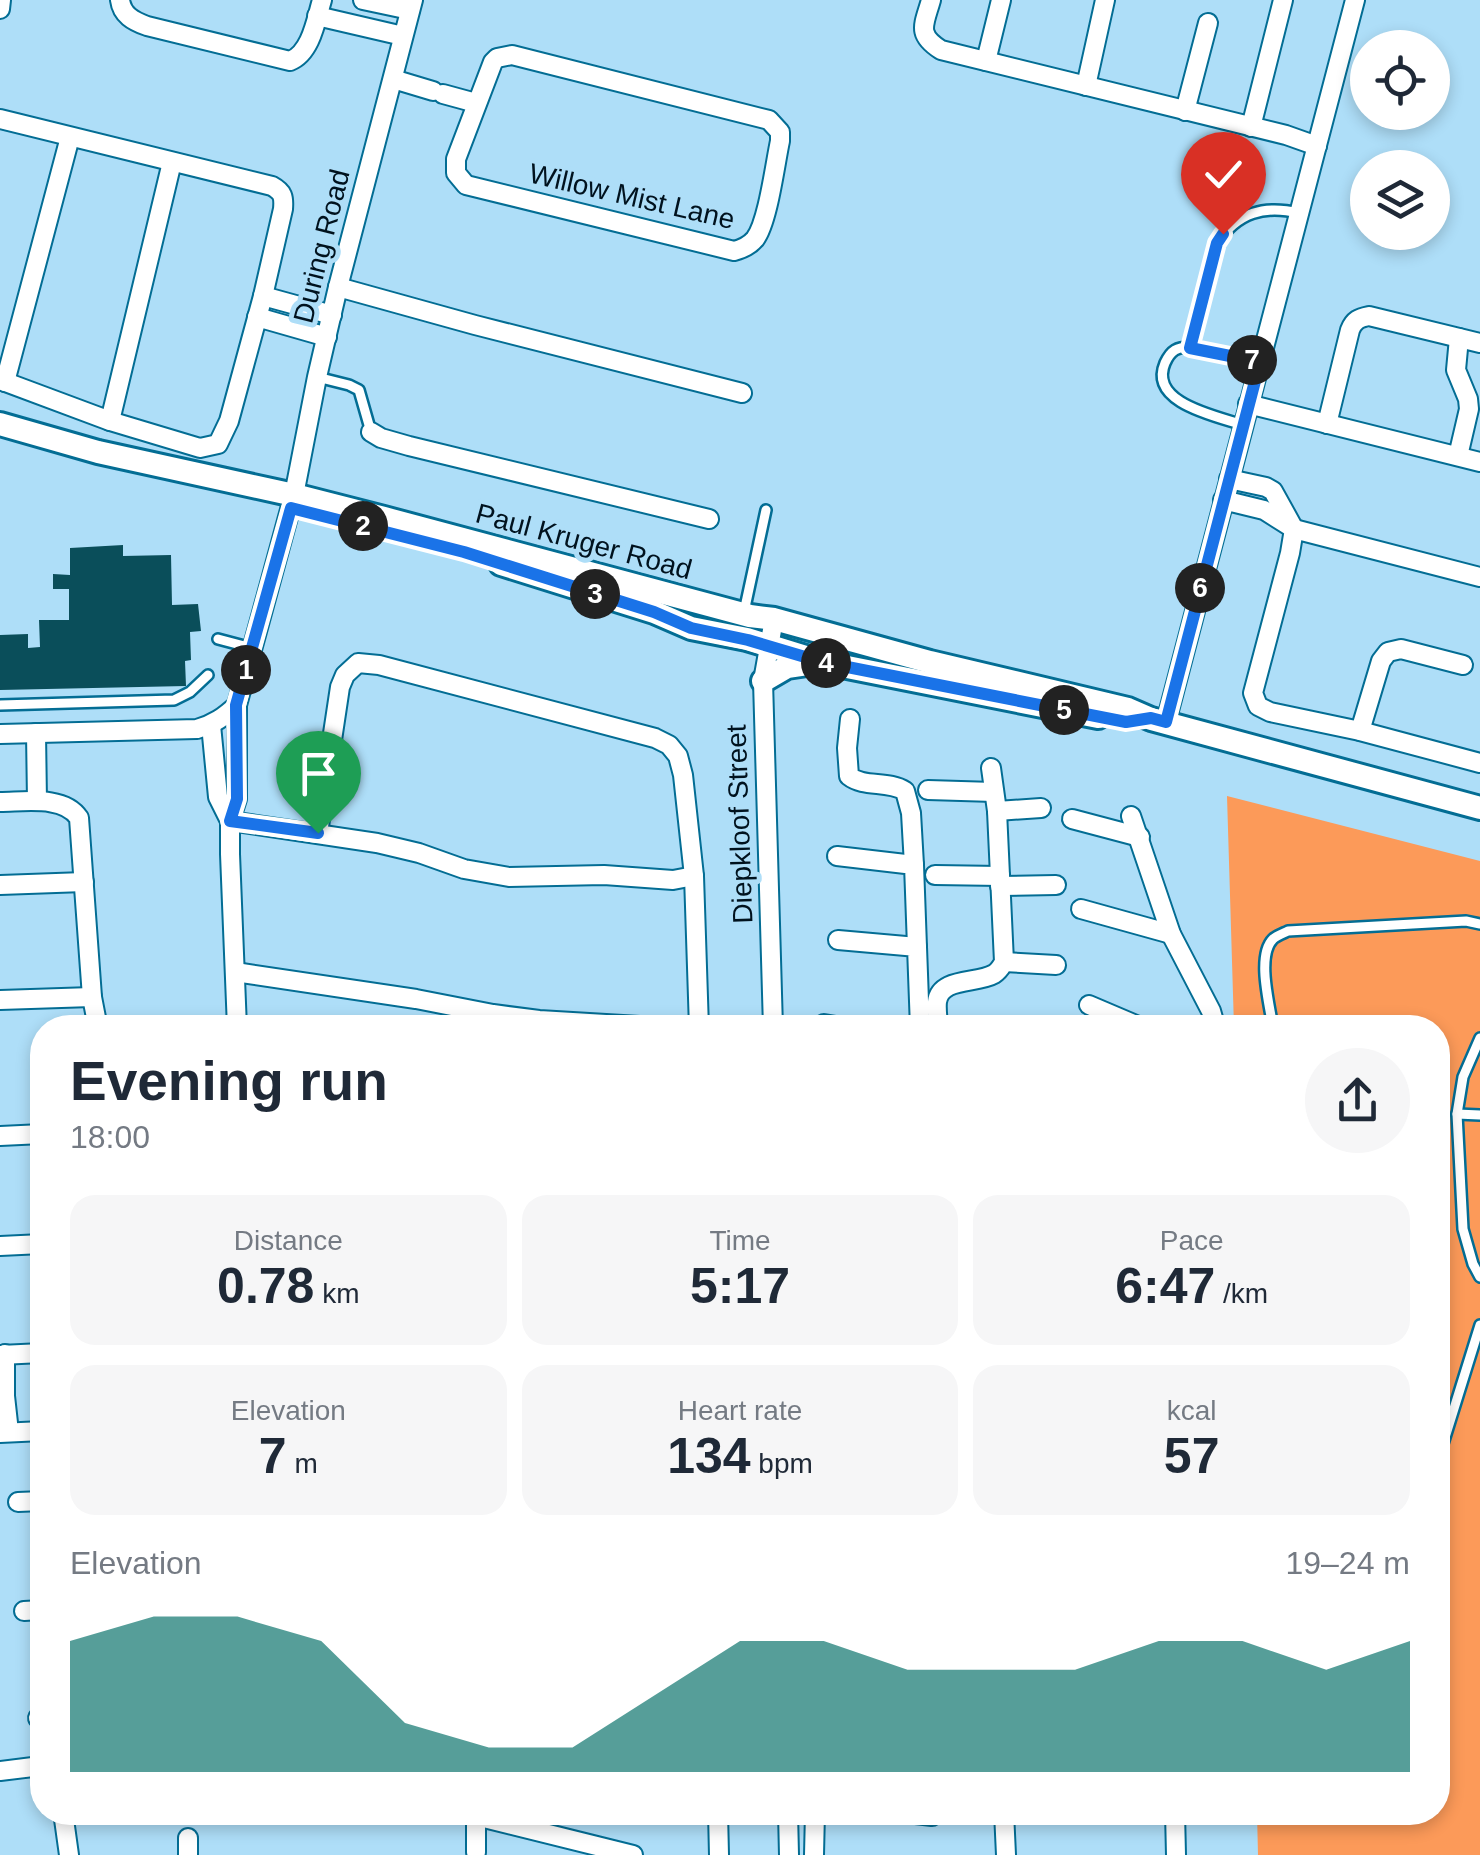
<!DOCTYPE html>
<meta charset="utf-8">
<style>
body{margin:0;font-family:Helvetica,sans-serif;background:#f6f6f7;color:#1f2937;height:100vh;display:flex;flex-direction:column;font-size:38px;white-space:nowrap}
*{box-sizing:border-box;margin:0}
p{font-size:32px;color:#747a83}
.icon{flex:none;width:55px;height:55px;fill:none;stroke:currentColor;stroke-width:2;stroke-linecap:round;stroke-linejoin:round}
.map{position:relative;flex:1;overflow:hidden}
.side{position:absolute;left:30px;top:1015px;width:1420px;height:810px;display:flex;flex-direction:column;background:#fff;border-radius:40px;box-shadow:0 5px 15px #0003}
.side>*{flex:none}
.tools{position:absolute;left:1350px;top:30px;display:grid;gap:20px}
.tools a{display:grid;place-items:center;width:100px;height:100px;border-radius:50%;background:#fff;box-shadow:0 5px 15px #0003;font-size:50px}
.pin{position:absolute;display:grid;place-items:center;width:85px;height:85px;color:#fff;margin:-102px -42px;border-radius:50% 50% 50% 0;rotate:-45deg;box-shadow:0 0 10px #0007}
.pin .icon{rotate:45deg}
.km{position:absolute;width:50px;height:50px;margin:-25px;border-radius:50%;background:#222;color:#fff;font-size:28px;line-height:50px;text-align:center}
.round{display:grid;place-items:center;flex:none;width:105px;height:105px;border-radius:52px;background:#f6f6f7}
.overview{display:flex;align-items:center;justify-content:space-between;height:170px;padding:0 40px}
h1{font-size:55px;font-weight:700;line-height:75px}
.metrics{display:grid;grid-template-columns:repeat(3,1fr);gap:15px;height:170px;padding:10px 40px}
.metrics div{display:grid;align-content:center;border-radius:25px;background:#f6f6f7;text-align:center}
.metrics b{font-size:50px;font-weight:700}
.metrics small{font-size:28px;font-weight:400}
.metrics p{font-size:28px}
.chart{height:280px;padding:20px 40px}
.chart p{display:flex;justify-content:space-between}
.chart svg{width:100%;height:180px;margin-top:10px;fill:#0f766e;opacity:.7}
.map>svg:first-child{display:block}
.green{fill:#fc9a59}
.building{fill:#0a4e5a}
.lines{fill:none;stroke-linecap:round;stroke-linejoin:round}
.service-casing{stroke:#036d94;stroke-width:14}
.minor-casing{stroke:#036d94;stroke-width:22}
.tertiary-casing{stroke:#036d94;stroke-width:28}
.service{stroke:#fff;stroke-width:9}
.minor{stroke:#fff;stroke-width:18}
.tertiary{stroke:#fff;stroke-width:22}
.route-casing{stroke:#fff;stroke-width:20}
.route{stroke:#1a73e8;stroke-width:12}
.labels{text-anchor:middle;stroke-width:10;stroke-linejoin:round;paint-order:stroke}
.street-label{font-size:28px;fill:#00121e;stroke:#aedef8}
</style>
<div class="map">
<svg width="1480" height="1855" viewBox="0 0 1480 1855">
<rect width="100%" height="100%" fill="#aedef8"/>
<polygon class="green" points="1227,796 1480,861 1480,1855 1258,1855 1257,1813 1438,1812 1438,1028 1234,1027"/>
<polygon class="building" points="123,545 123,556 171,555 172,605 198,604 201,631 190,632 191,660 185,661 186,686 0,690 0,635 28,634 28,648 40,647 39,620 69,620 69,589 53,589 53,574 70,575 70,548"/>
<g class="lines">
<g class="service-casing">
<g id="service">
<path d="M1190 347 1217 243C1238 212 1264 205 1299 213"/>
<polyline points="317,377 349,385 359,390 371,432"/>
<path d="M1243 425C1216 416 1148 403 1165 363 1171 350 1177 347 1190 347L1260 362"/>
<polyline points="744,612 766,510"/>
<polyline points="218,639 252,648"/>
<polyline points="0,705 174,700 190,692 208,675"/>
<path d="M1273 1028C1270 1006 1256 956 1273 939 1276 936 1284 933 1288 931L1466 921 1480 924"/>
<polyline points="1480,1038 1463,1077 1457,1114 1463,1229 1473,1264 1480,1277"/>
<polyline points="1457,1114 1480,1115"/>
<polyline points="1438,1460 1480,1325"/>
</g>
</g>
<g class="minor-casing">
<g id="minor">
<path d="M120 0C122 15 133 21 147 26L290 61C311 53 316 20 322 0"/>
<polyline points="363,0 410,10"/>
<path d="M931 0C924 25 916 34 941 50L1286 135 1317 146"/>
<polyline points="0,9 1,0"/>
<polyline points="317,16 403,36"/>
<path d="M512 55 769 120 780 132V141C775 164 768 222 755 239 749 246 742 249 734 251L466 185 456 173V159L493 62 497 58Z"/>
<polyline points="986,61 1001,0"/>
<polyline points="393,79 433,91"/>
<polyline points="1086,86 1105,0"/>
<polyline points="443,94 476,103"/>
<polyline points="1185,111 1208,23"/>
<path d="M0 119 272 186C283 192 284 197 283 209L263 296 229 421 218 444 200 448 110 421 0 380"/>
<polyline points="1251,127 1283,0"/>
<polyline points="338,287 475,325 742,393"/>
<polyline points="263,296 332,315"/>
<polyline points="257,317 327,337"/>
<polyline points="5,382 70,137"/>
<polyline points="1248,404 1480,462"/>
<polyline points="110,421 172,162"/>
<path d="M1327 424 1350 330C1354 320 1359 318 1369 316L1480 343"/>
<polyline points="371,432 381,438 409,446 709,519"/>
<polyline points="1458,456 1469,409 1468,399 1456,370 1459,338"/>
<polyline points="1229,479 1266,487 1273,491 1294,529 1290,553 1253,693 1258,706 1270,712 1360,731 1480,763"/>
<polyline points="1223,500 1264,510 1294,529 1480,577"/>
<polyline points="237,705 237,799 230,821 230,854 237,1028"/>
<path d="M850 719 847 748 849 776C864 788 888 780 905 791L911 813 914 865"/>
<polyline points="1166,722 1355,0"/>
<polyline points="211,725 218,797 230,821 377,843 419,853 464,869 509,877 604,875 673,880 694,876"/>
<polyline points="1360,731 1381,661 1388,652 1401,649 1463,665"/>
<polyline points="36,733 37,801"/>
<path d="M0 734 197 729C214 724 224 717 237 705L294 495 317 377 338 287 413 0"/>
<polyline points="928,790 994,792"/>
<path d="M0 802C24 802 64 795 79 818L92 997 98 1028"/>
<polyline points="997,811 1041,808"/>
<polyline points="1131,816 1171,934 1211,1011 1213,1018 1208,1028"/>
<polyline points="1072,819 1140,837"/>
<polyline points="318,833 340,687 345,675 358,663 379,665 655,738 669,745 678,756 683,775 694,876 699,1028"/>
<polyline points="837,856 914,865 917,947"/>
<polyline points="935,875 1000,876"/>
<polyline points="0,885 84,882"/>
<polyline points="1000,886 1056,885"/>
<polyline points="1081,909 1171,934"/>
<polyline points="838,940 917,947 920,1028"/>
<polyline points="1004,962 1056,965"/>
<polyline points="235,972 416,999 493,1014 539,1020 673,1028"/>
<polyline points="0,1000 92,997"/>
<polyline points="1089,1005 1143,1028"/>
<polyline points="824,1024 848,1028"/>
<polyline points="773,1028 763,681 774,619"/>
<path d="M938 1028C938 1020 936 1010 937 1002 940 977 977 984 994 974 999 971 1001 967 1004 962L997 811 991 768"/>
<polyline points="0,1136 42,1134"/>
<polyline points="0,1246 42,1244"/>
<polyline points="5,1354 5,1396 9,1432"/>
<polyline points="0,1355 42,1353"/>
<polyline points="0,1433 42,1431"/>
<polyline points="18,1502 42,1501"/>
<polyline points="24,1611 42,1610"/>
<polyline points="38,1718 42,1717"/>
<polyline points="0,1771 33,1767 42,1769"/>
<polyline points="63,1812 69,1855"/>
<polyline points="718,1812 719,1855"/>
<polyline points="788,1812 789,1855"/>
<polyline points="899,1812 932,1816"/>
<polyline points="1004,1812 1006,1855"/>
<polyline points="1175,1812 1176,1855"/>
<polyline points="1175,1814 1224,1812"/>
<polyline points="476,1816 633,1855"/>
<polyline points="476,1852 476,1812"/>
<polyline points="188,1855 188,1838"/>
<polyline points="814,1855 815,1812"/>
</g>
</g>
<g class="tertiary-casing">
<g id="tertiary">
<polyline points="0,424 98,452 294,495 384,518 750,616 774,619 930,662 1128,709 1151,719 1480,808"/>
<polyline points="501,564 654,612 691,628 747,639 822,662 1098,717"/>
<polyline points="763,681 787,667 814,663"/>
</g>
</g>
<use href="#service" class="service"/>
<use href="#minor" class="minor"/>
<use href="#tertiary" class="tertiary"/>
</g>
<g class="lines">
<g class="route-casing">
<polyline id="route" points="318,833 230,821 237,799 236,705 291,508 464,552 654,612 691,628 748,640 822,662 1126,722 1151,718 1166,722 1260,362 1190,348 1217,243 1223,234"/>
</g>
<use href="#route" class="route"/>
</g>
<g class="labels">
<g class="street-label">
<text transform="translate(632 196) rotate(13)" y="10">Willow Mist Lane</text>
<text transform="translate(321 246) rotate(-76)" y="10">During Road</text>
<text transform="translate(584 541) rotate(15)" y="10">Paul Kruger Road</text>
<text transform="translate(739 824) rotate(-92)" y="10">Diepkloof Street</text>
</g>
</g>
</svg>
<div class="tools">
<a><svg class="icon" aria-label="locate" viewBox="0 0 24 24"><circle cx="12" cy="12" r="6"/><path d="M12 2v4M12 18v4M2 12h4M18 12h4"/></svg></a>
<a><svg class="icon" aria-label="layers" viewBox="0 0 24 24"><path d="M12 4l9 5-9 5-9-5zM3 14l9 5 9-5"/></svg></a>
</div>
<div class="pin" style="left:318px;top:833px;background:#1e9e55"><svg class="icon" aria-label="arrive" viewBox="0 0 24 24"><path d="M6 21V4h12l-3 4 3 4H6"/></svg></div>
<div class="pin" style="left:1223px;top:234px;background:#d93025"><svg class="icon" aria-label="check" viewBox="0 0 24 24"><path d="M5 12l5 5 9-10"/></svg></div>
<b class="km" style="left:246px;top:670px">1</b>
<b class="km" style="left:363px;top:526px">2</b>
<b class="km" style="left:595px;top:594px">3</b>
<b class="km" style="left:826px;top:663px">4</b>
<b class="km" style="left:1064px;top:710px">5</b>
<b class="km" style="left:1200px;top:588px">6</b>
<b class="km" style="left:1252px;top:360px">7</b>
<section class="side">
<div class="overview"><div><h1>Evening run</h1><p>18:00</p></div><a class="round"><svg class="icon" aria-label="share" viewBox="0 0 24 24"><path d="M12 15V3M7 8l5-5 5 5M5 13v7h14v-7"/></svg></a></div>
<div class="metrics">
<div><p>Distance</p><b>0.78<small> km</small></b></div>
<div><p>Time</p><b>5:17</b></div>
<div><p>Pace</p><b>6:47<small> /km</small></b></div>
</div>
<div class="metrics">
<div><p>Elevation</p><b>7<small> m</small></b></div>
<div><p>Heart rate</p><b>134<small> bpm</small></b></div>
<div><p>kcal</p><b>57</b></div>
</div>
<div class="chart"><p><span>Elevation</span>19–24 m</p>
<svg viewBox="0 0 160 44" preserveAspectRatio="none"><path d="M0 44V12L10 6L20 6L30 12L40 32L50 38L60 38L70 25L80 12L90 12L100 19L110 19L120 19L130 12L140 12L150 19L160 12V44z"/></svg>
</div>
</section>
</div>
